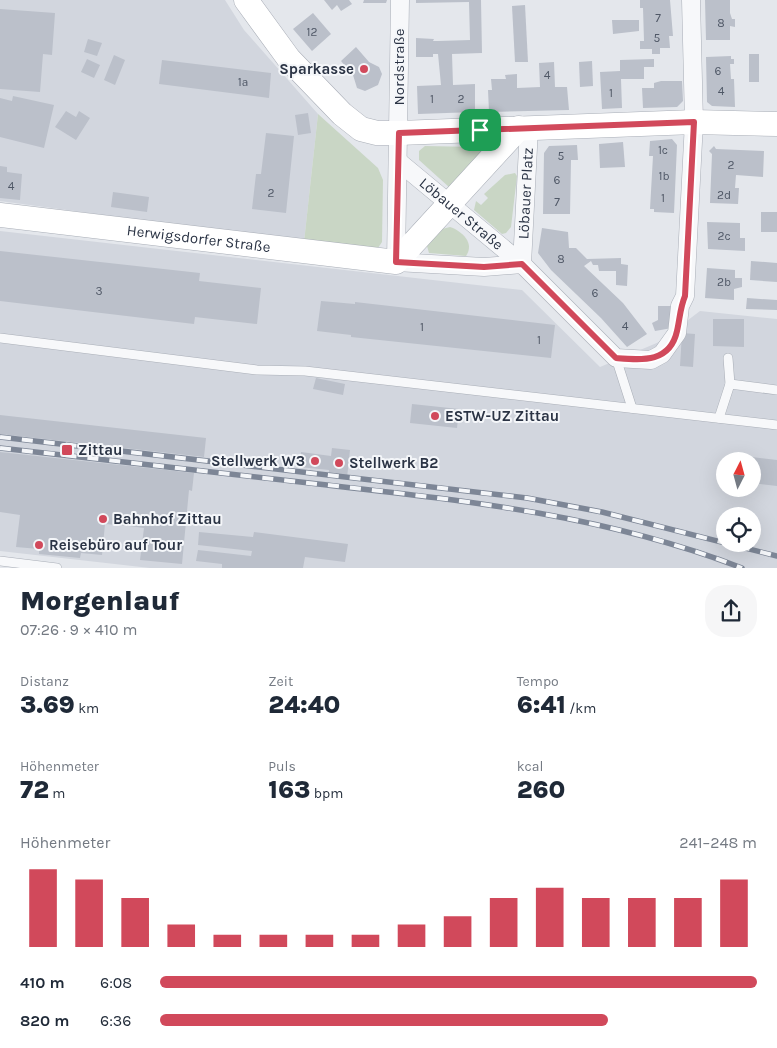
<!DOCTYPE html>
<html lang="de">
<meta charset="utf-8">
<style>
body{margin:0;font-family:Karla,sans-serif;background:#f6f6f7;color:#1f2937;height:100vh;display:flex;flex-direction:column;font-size:19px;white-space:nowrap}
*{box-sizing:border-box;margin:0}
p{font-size:16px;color:#747a83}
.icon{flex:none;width:28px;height:28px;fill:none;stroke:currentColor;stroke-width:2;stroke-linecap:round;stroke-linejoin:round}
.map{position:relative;height:568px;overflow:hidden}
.drawer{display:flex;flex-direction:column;background:#fff;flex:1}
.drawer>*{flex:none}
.needle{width:32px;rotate:6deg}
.controls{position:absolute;left:716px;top:452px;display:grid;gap:10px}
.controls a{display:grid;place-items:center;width:45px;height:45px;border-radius:50%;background:#fff;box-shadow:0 5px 20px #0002;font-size:25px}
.pin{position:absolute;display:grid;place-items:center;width:42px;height:42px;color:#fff;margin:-21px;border-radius:10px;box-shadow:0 2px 8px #0006}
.round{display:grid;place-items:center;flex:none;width:52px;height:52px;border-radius:20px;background:#f6f6f7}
.headline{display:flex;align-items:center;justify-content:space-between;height:85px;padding:0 20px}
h1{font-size:28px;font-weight:800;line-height:38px}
.figures{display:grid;grid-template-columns:repeat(3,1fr);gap:8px;height:85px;padding:5px 20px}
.figures div{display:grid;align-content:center}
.figures b{font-size:25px;font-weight:800}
.figures small{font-size:14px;font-weight:400}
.figures p{font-size:14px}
.chart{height:140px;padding:10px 20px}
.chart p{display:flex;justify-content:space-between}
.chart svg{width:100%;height:90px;margin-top:5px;stroke:#d1495b;stroke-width:6}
ul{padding:0 20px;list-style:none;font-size:16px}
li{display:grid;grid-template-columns:80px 60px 1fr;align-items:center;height:38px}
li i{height:12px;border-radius:6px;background:#d1495b}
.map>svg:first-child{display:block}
.built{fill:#d2d6de;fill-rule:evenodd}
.green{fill:#c9d6c5}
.building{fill:#bbc0ca}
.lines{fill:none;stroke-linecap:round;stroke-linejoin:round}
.lane-casing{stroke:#a9aeb7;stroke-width:10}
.street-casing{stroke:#a9aeb7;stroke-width:19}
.secondary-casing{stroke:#a9aeb7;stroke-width:25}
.lane{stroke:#f7f8fa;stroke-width:9}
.street{stroke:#f7f8fa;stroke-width:18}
.secondary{stroke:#fff;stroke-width:24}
.rail-casing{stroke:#7d8696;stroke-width:5.5}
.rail{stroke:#f4f6f9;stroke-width:4;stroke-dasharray:11;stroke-linecap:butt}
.route-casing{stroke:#fff;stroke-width:10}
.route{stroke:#d1495b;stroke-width:6}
.poi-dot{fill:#d1495b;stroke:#f4f6f9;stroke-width:2}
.labels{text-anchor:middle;stroke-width:4;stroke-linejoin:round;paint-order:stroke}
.number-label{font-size:12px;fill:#4f5766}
.street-label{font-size:15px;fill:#2b3445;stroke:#f4f6f9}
.poi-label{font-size:15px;font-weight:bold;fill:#2b3445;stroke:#f4f6f9;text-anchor:start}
</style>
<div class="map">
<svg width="777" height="568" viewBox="0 0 777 568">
<rect width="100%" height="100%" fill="#e4e7ec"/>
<g class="built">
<polygon points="0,0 225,0 244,30 318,114 304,242 0,201"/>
<path d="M0 231 522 290 600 367 659 342 700 311 777 319V568H150L0 551ZM725 461H752V489H725ZM725 516H752V544H725Z"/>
</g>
<g class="green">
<polygon points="318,114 378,168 383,180 382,242 378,248 304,242"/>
<polygon points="425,146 477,147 482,151 449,187 419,160 419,151"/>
<polygon points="515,173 517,176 511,227 506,233 502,234 474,210 476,201 481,205 488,198 484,194 505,175"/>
<path d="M450 227C462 231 475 243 466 256L429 253 427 246 442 229Z"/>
</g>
<g class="building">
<polygon points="324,0 349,0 352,4 341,11 337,5 332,10"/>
<polygon points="364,0 387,0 386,3 363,3"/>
<polygon points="416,0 481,0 482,53 452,54 453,85 475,84 475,112 418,114 417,86 441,85 438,54 433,54 433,57 416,57 416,38 434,39 433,41 438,41 470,40 469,2 416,3"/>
<polygon points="640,0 670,0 673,36 669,36 670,48 660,48 660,54 652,54 652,49 640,49 640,41 644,41 643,8 640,8"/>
<polygon points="705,0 730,0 730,13 732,19 735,19 735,27 730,26 730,40 706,40"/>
<polygon points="525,5 528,62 515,62 512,6"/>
<polygon points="0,9 55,13 52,55 43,54 40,92 0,89"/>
<polygon points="313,13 331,34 312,51 293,29"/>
<polygon points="612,20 639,20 639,31 613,34"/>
<polygon points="88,39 102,43 97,56 84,52"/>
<polygon points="356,47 369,62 379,67 382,74 378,85 365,91 357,88 353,75 341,61"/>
<rect x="749" y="54" width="10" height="28"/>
<polygon points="114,55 125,60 115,85 104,80"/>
<polygon points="731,56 731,59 734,59 734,64 730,64 731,79 734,79 735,107 712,106 707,102 706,57"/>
<polygon points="87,59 100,65 94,78 81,72"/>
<polygon points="654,59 654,67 644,67 644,79 621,79 622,108 602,109 600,72 620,71 620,60"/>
<polygon points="162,60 271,73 269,98 159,84"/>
<polygon points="592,61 593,86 580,87 579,62"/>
<polygon points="554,62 555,87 567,87 569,110 489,112 488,90 492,90 491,79 506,79 505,75 517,74 517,88 540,87 539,63"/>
<polygon points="661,81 682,81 683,101 677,107 643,108 642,88 654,88 654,83"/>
<polygon points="13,96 54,105 44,148 0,137 0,98 12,101"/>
<polygon points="66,111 76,117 79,111 90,118 76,140 55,127"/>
<polygon points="308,113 311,133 298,135 295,115"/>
<polygon points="266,133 294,136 286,213 252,209 256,174 261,174"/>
<polygon points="672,139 677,145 674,213 654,212 654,209 650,209 653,156 649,156 650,141"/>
<polygon points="623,142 625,167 600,168 599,144"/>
<polygon points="577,145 578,160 571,160 570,214 543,214 544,153 549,146"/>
<polygon points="714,146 716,149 764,151 763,177 736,175 735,188 739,188 738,204 710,203 712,154 709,151"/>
<polygon points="0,166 7,167 7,172 22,174 20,200 0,198"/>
<polygon points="113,192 149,197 147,212 111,207"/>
<rect x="761" y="212" width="16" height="20"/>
<polygon points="707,222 740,223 740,238 745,238 745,251 708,249"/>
<polygon points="542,228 568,232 569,248 576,248 587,259 621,258 621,264 628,265 627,286 616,285 616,271 599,271 598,265 593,265 591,261 584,266 623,303 647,334 627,347 601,318 551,270 538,253"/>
<polygon points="0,251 200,273 199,281 261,288 257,324 195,317 194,324 0,301"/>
<polygon points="751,261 777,263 777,282 750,280"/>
<polygon points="707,268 735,270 735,278 742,278 742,287 734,289 734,300 705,298"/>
<polygon points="747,298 777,300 777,310 746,309"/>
<polygon points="321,301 355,304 355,302 555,325 551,358 351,337 351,335 317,331"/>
<polygon points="658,306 672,306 672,328 655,331 652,323 658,320"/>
<polygon points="713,319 744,319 744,347 713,346"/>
<polygon points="682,333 695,334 693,367 680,366"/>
<polygon points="316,378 345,384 343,395 313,389"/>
<polygon points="412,404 459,409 457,428 410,423"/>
<polygon points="0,415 206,438 204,457 0,434"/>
<polygon points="332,448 350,450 347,478 329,476 329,470 300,467 301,452 331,456"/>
<polygon points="0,452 194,473 192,491 189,490 182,564 140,560 144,528 129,526 105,524 102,555 81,553 80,558 39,554 39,549 16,547 20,515 0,512"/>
<polygon points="735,455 777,460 777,486 752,483 752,461 735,461"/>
<polygon points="199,532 253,537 254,532 348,544 345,562 305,557 303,568 222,568 222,564 196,561 198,550 251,556 252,551 198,545"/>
</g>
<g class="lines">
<g class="lane-casing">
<g id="lane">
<polyline points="0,338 257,370 305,371 777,425"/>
<polyline points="616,358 632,408"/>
<polyline points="730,384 777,390"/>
<polyline points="719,418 730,384 728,358"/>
<polyline points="0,561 57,568"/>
</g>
</g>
<g class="street-casing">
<g id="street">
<path id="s1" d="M400 0 396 262 484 267 522 264 529 128"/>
<path id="s2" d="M399 162 522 264 616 358 651 360 662 354 677 333 680 306 685 296 694 122 691 0"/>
</g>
</g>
<g class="secondary-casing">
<g id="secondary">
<polyline points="246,0 289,59 342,114 361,129 377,133 399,133 694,122 777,124"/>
<path id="s3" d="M0 215 396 262 519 128"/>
</g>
</g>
<use href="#lane" class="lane"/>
<use href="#street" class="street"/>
<use href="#secondary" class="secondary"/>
<g class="rail-casing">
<g id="rail">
<polyline points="0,437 527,498 602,512 777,556"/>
<path d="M0 448C109 460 218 473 327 485 470 501 607 516 742 568"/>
</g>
</g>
<use href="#rail" class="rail"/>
</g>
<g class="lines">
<g class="route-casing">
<path id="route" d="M694 122 685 296C680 308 680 318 677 331 670 363 642 360 616 358L522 264 484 267 396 262 399 133Z"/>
</g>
<use href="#route" class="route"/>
</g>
<g class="poi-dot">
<circle cx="364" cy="69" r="5"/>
<circle cx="435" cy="416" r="5"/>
<rect x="61" y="444" width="12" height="12" rx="2.5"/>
<circle cx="315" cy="461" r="5"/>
<circle cx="339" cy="463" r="5"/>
<circle cx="103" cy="519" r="5"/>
<circle cx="39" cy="545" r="5"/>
</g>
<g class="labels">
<g class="number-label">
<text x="658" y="22">7</text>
<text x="721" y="27">8</text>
<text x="312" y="36">12</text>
<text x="657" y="42">5</text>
<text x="718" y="75">6</text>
<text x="547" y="79">4</text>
<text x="243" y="86">1a</text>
<text x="721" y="95">4</text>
<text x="611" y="97">1</text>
<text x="432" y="103">1</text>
<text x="461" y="103">2</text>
<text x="663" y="154">1c</text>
<text x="561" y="160">5</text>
<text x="731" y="169">2</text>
<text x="664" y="180">1b</text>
<text x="557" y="184">6</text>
<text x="11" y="190">4</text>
<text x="271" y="197">2</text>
<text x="724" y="199">2d</text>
<text x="663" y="202">1</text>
<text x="557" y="206">7</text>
<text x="724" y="240">2c</text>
<text x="561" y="263">8</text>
<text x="724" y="286">2b</text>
<text x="99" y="295">3</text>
<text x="595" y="297">6</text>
<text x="625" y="330">4</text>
<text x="422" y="331">1</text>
<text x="539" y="344">1</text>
</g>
<g class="street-label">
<text transform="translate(399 67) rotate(-90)" y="5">Nordstraße</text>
<text dy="5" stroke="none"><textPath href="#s1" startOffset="459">Löbauer Platz</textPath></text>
<text dy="5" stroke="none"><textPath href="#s2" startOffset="81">Löbauer Straße</textPath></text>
<text dy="5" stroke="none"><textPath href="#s3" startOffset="200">Herwigsdorfer Straße</textPath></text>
</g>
<g class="poi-label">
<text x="354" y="74" text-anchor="end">Sparkasse</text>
<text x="445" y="421">ESTW-UZ Zittau</text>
<text x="78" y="455">Zittau</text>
<text x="305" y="466" text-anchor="end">Stellwerk W3</text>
<text x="349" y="468">Stellwerk B2</text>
<text x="113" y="524">Bahnhof Zittau</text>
<text x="49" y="550">Reisebüro auf Tour</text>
</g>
</g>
</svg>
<div class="controls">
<a><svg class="needle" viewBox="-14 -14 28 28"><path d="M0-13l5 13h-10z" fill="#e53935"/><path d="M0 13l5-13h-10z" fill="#747a83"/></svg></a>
<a><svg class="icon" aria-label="locate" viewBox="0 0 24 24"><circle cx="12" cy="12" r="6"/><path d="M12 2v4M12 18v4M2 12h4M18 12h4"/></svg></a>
</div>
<div class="pin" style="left:480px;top:130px;background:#1e9e55"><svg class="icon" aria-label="arrive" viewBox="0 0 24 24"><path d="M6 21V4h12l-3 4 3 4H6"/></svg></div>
</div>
<section class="drawer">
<div class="headline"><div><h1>Morgenlauf</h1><p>07:26 · 9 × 410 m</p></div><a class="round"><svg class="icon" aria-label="share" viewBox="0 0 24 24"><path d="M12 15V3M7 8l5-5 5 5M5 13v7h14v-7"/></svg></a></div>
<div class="figures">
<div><p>Distanz</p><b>3.69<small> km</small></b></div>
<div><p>Zeit</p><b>24:40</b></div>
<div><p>Tempo</p><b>6:41<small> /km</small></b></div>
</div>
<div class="figures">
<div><p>Höhenmeter</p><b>72<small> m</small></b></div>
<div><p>Puls</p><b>163<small> bpm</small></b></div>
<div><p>kcal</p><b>260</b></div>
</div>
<div class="chart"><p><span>Höhenmeter</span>241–248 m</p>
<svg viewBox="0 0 160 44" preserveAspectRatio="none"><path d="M5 44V6M15 44V11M25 44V20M35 44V33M45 44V38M55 44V38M65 44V38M75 44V38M85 44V33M95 44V29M105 44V20M115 44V15M125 44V20M135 44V20M145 44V20M155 44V11"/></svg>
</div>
<ul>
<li><b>410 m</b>6:08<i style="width:100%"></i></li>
<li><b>820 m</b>6:36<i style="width:75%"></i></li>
</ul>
</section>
